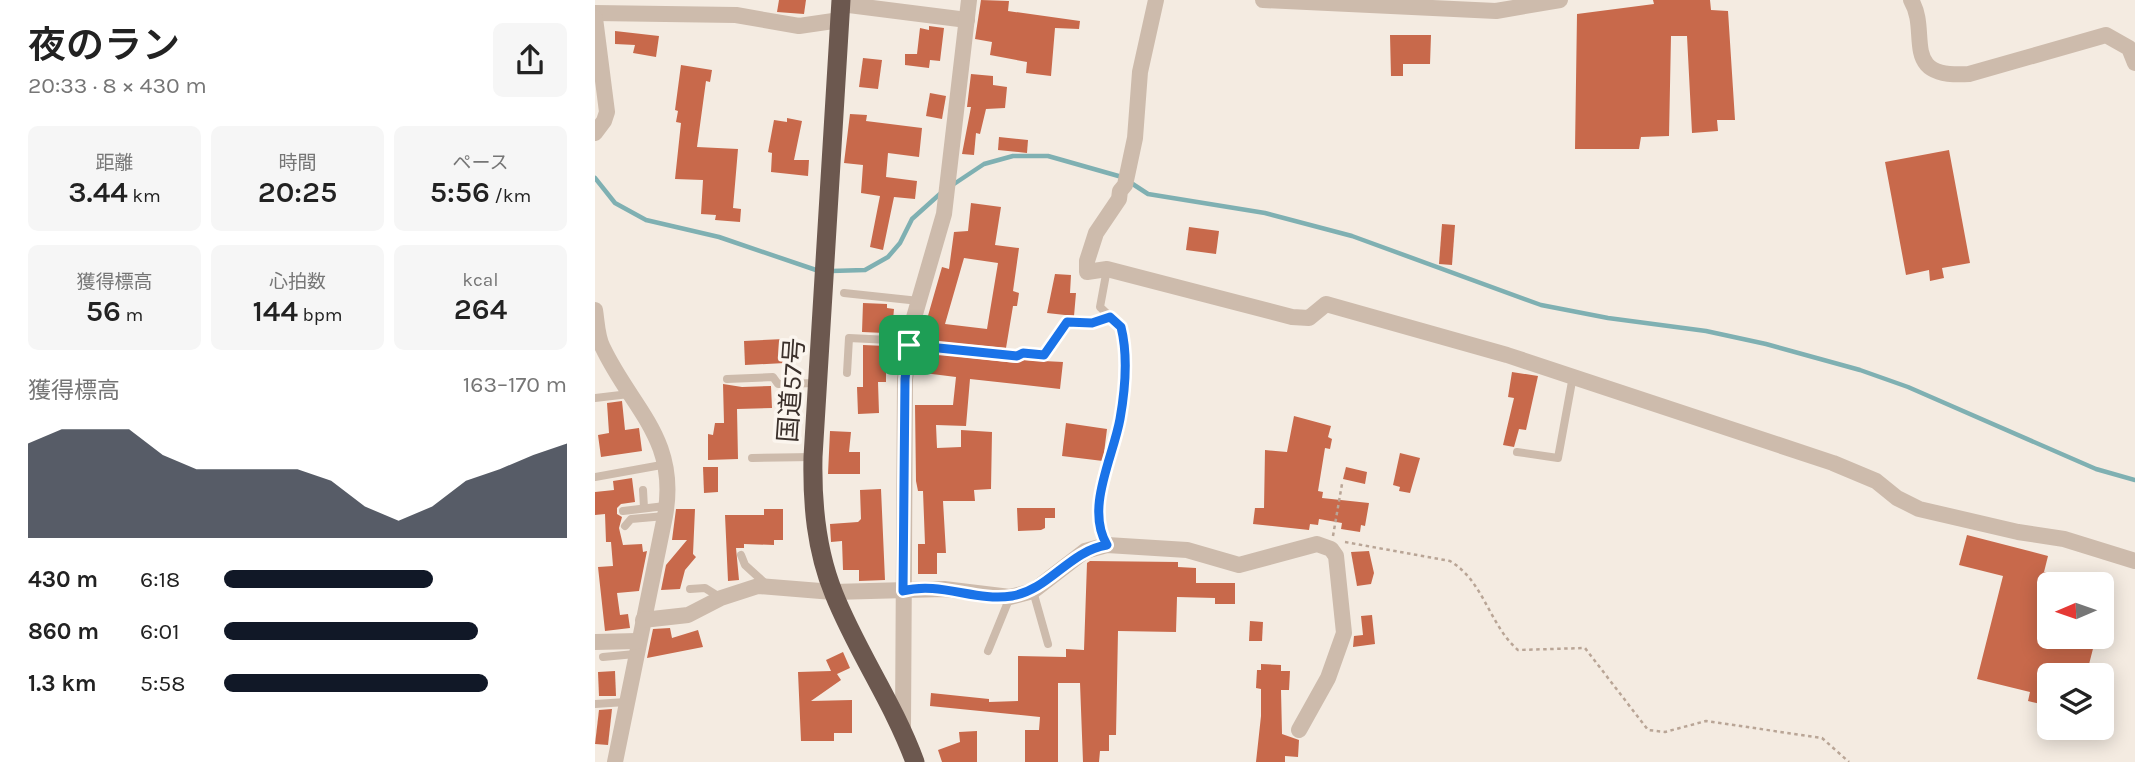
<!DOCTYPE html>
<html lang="ja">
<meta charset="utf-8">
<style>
body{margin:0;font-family:Karla,"Noto Sans JP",sans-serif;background:#f6f6f6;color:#222;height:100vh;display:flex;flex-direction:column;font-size:26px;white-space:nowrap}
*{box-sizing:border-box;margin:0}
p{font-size:23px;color:#767676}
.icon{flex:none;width:38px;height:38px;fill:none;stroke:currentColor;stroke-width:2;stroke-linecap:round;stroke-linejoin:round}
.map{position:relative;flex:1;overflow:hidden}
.side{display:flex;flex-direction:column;background:#fff;width:595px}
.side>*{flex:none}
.needle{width:46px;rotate:268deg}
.tools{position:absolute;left:1442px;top:572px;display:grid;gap:14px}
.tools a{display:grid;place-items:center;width:77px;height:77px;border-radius:10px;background:#fff;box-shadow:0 4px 18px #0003;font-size:35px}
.pin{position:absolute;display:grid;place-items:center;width:60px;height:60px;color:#fff;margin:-30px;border-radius:14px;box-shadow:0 4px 10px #0006}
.round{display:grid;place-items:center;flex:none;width:74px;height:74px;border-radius:10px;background:#f6f6f6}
.headline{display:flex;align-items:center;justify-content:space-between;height:119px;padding:0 28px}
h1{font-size:38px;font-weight:600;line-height:52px}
.metrics{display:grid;grid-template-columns:repeat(3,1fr);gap:10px;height:119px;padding:7px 28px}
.metrics div{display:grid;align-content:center;border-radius:10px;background:#f6f6f6;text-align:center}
.metrics b{font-size:30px;font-weight:600}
.metrics small{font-size:19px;font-weight:400}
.metrics p{font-size:19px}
.chart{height:196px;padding:14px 28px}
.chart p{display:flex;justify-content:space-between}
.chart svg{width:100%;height:126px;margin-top:7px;fill:#111827;opacity:.7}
ul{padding:0 28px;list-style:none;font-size:23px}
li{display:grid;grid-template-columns:112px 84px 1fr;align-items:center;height:52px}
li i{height:18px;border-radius:9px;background:#111827}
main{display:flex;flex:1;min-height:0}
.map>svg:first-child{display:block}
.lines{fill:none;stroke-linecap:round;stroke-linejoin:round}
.stream{stroke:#7fb0b2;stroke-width:4.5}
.building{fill:#c8694b;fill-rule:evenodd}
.path{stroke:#b9a596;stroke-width:2.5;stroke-dasharray:3.5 3.5;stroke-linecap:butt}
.service{stroke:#cdbbac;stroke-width:8}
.minor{stroke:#cdbbac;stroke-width:16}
.trunk{stroke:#6c584f;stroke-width:19}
.route-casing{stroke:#fff;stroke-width:14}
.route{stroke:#1a73e8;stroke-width:9}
.labels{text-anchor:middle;stroke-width:7;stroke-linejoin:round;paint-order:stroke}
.street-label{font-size:26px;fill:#3b302b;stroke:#fbf5ee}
</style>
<main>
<section class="side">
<div class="headline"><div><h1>夜のラン</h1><p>20:33 · 8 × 430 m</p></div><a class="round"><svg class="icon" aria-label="share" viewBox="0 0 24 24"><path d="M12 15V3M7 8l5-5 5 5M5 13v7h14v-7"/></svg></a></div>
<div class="metrics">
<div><p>距離</p><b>3.44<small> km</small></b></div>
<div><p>時間</p><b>20:25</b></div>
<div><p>ペース</p><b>5:56<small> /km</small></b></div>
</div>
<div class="metrics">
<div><p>獲得標高</p><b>56<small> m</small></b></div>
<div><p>心拍数</p><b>144<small> bpm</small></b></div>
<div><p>kcal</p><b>264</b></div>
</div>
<div class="chart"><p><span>獲得標高</span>163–170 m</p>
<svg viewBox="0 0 160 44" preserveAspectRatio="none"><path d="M0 44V11L10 6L20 6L30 6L40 15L50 20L60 20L70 20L80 20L90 24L100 33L110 38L120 33L130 24L140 20L150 15L160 11V44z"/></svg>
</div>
<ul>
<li><b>430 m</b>6:18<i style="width:61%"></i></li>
<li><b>860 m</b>6:01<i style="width:74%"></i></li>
<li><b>1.3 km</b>5:58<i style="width:77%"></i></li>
</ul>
</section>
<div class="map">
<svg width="1540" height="762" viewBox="0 0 1540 762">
<rect width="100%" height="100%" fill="#f4ebe1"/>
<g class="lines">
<g class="stream">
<polyline points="0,178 20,203 51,220 124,237 224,271"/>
<polyline points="356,186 389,164 418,156 453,156 527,177 553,194 670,213 757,236 946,305 1013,318 1111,331 1171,344 1265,370 1313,387 1501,469 1540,480"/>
<polyline points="236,271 270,270 293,257 305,243 317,219 346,193"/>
</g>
</g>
<g class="building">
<polygon points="184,0 211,0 209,14 182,12"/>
<polygon points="386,0 414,1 413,11 485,21 484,29 460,28 456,76 431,73 432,62 395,55 397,42 380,39"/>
<polygon points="1058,0 1115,0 1116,10 1133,11 1140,120 1122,120 1123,131 1097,133 1092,36 1076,36 1074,136 1046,137 1044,149 980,149 982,14 1059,4"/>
<polygon points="334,26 349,28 345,61 335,60 334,68 310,65 310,54 322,54 325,28 334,30"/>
<polygon points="20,31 64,36 61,57 38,53 40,45 20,44"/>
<polygon points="795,35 836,35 835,64 808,64 808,76 796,76"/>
<polygon points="268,58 287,60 283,89 264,87"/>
<polygon points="86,65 117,70 115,82 111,81 102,147 143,149 138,208 146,209 145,222 120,220 121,215 106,214 108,180 80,179 86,123 81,122 83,111 80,110"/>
<polygon points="376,74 398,76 398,85 412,87 410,108 391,109 385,134 381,133 379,155 367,154 376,107 372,107"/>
<polygon points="335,93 351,96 347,119 331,116"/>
<polygon points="255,114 272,115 271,121 327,128 324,157 293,153 291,177 322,181 320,199 299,197 288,250 275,247 285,196 266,193 268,165 249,163"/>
<polygon points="192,118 207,121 199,160 214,160 213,176 176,172 177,153 173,152 179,120 192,122"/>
<polygon points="404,137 433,140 432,153 403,150"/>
<polygon points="1354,150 1375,263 1347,268 1349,278 1335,281 1334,270 1311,275 1290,162"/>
<path d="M376 203 406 207 400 245 424 248 418 291 424 293 422 306H418L411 348 326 340 347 267 354 269 359 232 373 231ZM369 258 403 263 392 329 350 324Z"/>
<polygon points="847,224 860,225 857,265 844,264"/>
<polygon points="594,227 624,231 621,254 591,250"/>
<polygon points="460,274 476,275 475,293 481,293 479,316 452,313"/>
<polygon points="268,303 292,304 292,308 299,309 298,320 291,320 290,333 267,332"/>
<polygon points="189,339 190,363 150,365 149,341"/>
<polygon points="268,345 291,346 291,382 283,382 284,413 263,414 262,387 268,387"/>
<polygon points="331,353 421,363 429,360 468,362 465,389 375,379 371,426 341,425 342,448 366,447 366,430 397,432 396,489 379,490 380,501 348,501 351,553 342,553 342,574 323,574 323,544 330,544 328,491 323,491 321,481 320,405 358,405 361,377 329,373"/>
<polygon points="917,372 943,376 931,430 924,429 919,447 908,445 919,398 913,397"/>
<polygon points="128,384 147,387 176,386 177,408 142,409 143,459 113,460 113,434 118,435 120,423 129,423"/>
<polygon points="27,401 30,430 44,428 47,451 6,457 3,435 14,433 12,403"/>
<polygon points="699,416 736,426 733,437 737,439 735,449 730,448 723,491 728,492 727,498 774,503 770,526 766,525 765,532 746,529 747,523 724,519 723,525 715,524 714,530 658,524 660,508 669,508 670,450 692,452"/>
<polygon points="471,423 512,429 508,461 467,456"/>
<polygon points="235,431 256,432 254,452 265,452 265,474 233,474"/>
<polygon points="805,453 825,458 815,493 804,491 805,487 798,485"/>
<polygon points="108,467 123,467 123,492 109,493"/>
<polygon points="751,467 772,472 770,484 748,479"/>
<polygon points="37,478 40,502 26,504 22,508 22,514 27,517 24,528 28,545 47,544 48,552 52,551 44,591 22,593 25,615 33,614 35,628 10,631 3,567 18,566 16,542 11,542 10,514 0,515 0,492 19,490 18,481"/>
<polygon points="286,489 290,580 264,581 264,570 248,570 247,541 236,542 235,524 263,522 266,519 265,490"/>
<polygon points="422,508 460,508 460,518 450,518 450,528 446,530 423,531"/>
<polygon points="81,509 100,509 98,554 101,557 90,570 85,589 66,590 71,565 92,540 77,540"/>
<polygon points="169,509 188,509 188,540 179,540 179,545 149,544 149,548 141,548 144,580 133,581 130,515 169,515"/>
<polygon points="1372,535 1453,556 1449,572 1454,573 1454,637 1501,637 1491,676 1454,676 1454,706 1433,701 1435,692 1382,679 1408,576 1364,565"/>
<polygon points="774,551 779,573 776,584 762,586 756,552"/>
<polygon points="495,561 583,562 583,567 601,568 601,583 640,583 640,604 620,604 620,598 582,597 581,632 523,631 521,735 514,735 514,751 505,751 504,762 488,762 485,683 463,683 463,762 430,762 430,730 444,730 445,717 335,706 336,693 394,699 394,702 423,701 423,656 471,657 471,649 489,650 492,563"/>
<polygon points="777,615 780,644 758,647 759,636 768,635 766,616"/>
<polygon points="655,621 668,622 667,641 654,641"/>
<polygon points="75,628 77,638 103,630 108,647 52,658 58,629"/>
<polygon points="248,652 255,668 242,674 246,680 216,701 257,700 257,733 239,733 239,741 206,741 203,672 236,671 231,660"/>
<polygon points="666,664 686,665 686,671 695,671 694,690 686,690 687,734 704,740 703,757 690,756 690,762 661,762 666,716 666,689 661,688 662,670 666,670"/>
<polygon points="20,671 21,696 4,696 3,672"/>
<polygon points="17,709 13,745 0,744 4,710"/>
<polygon points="382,731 382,762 347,762 343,750 365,742 364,732"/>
</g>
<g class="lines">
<g class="path">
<polyline points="738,536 747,484"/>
<path d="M750 542 855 561C889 581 894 625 923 650L990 648 1053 730 1070 732 1111 721 1227 738 1254 762"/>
</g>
<g class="service">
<polyline points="249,293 324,301"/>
<polyline points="315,345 422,356 428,353 449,355 472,322 497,323 515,317"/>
<polyline points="252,373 254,338 315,341"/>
<polyline points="132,379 178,377 183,384 222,383"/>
<polyline points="0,398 34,394"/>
<polyline points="922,452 963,458 978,376"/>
<polyline points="157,458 218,457"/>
<polyline points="0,477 72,464"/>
<polyline points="48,490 49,508"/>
<polyline points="28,511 70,506"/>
<polyline points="30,526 36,519 70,516"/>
<polyline points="512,545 504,532 504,506 525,418 529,357 526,327 505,307 512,269"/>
<polyline points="146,555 150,565 172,585"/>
<polyline points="95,589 110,588 126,598"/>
<polyline points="438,591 453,644"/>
<polyline points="393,651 415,597"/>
<polyline points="8,657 40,654"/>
<polyline points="0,704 31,702"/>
</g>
<g class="minor">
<polyline points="561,0 545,72 540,138 530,185 525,191 524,199 501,233 492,261 492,272 512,269 697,317 714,318 731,304 912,355 1238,463 1281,481 1302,498 1324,509 1423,532 1469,539 1540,561"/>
<polyline points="668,0 901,11 965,0"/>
<path d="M1316 0C1336 33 1303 79 1374 74L1511 35 1534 48 1540 63"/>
<polyline points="246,4 372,20"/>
<polyline points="0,13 141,15 204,26 245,20"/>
<polyline points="0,18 12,112 9,121 0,133"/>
<path d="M0 310C2 322 2 337 8 348 37 409 84 439 70 516L20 762"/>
<polyline points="48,620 93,615 126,598 163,586 238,592 349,589 415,597 438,591 490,551 512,545 592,550 644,565 722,544 736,549 741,556 749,633 733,678 704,730"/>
<polyline points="0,642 43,641"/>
<polyline points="308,728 310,379 318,321 349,214 374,0"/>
</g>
<path class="trunk" d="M246 0 218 457C217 504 221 550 239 594 262 652 298 702 320 762"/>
</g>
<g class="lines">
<g class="route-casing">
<path id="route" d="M515 317 526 327C533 355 530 391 525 419 518 458 490 508 512 545 474 551 454 590 417 596 381 602 345 581 308 591L310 379 314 345 422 356 428 353 449 355 472 322 497 323Z"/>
</g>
<use href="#route" class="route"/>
</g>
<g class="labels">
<g class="street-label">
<text transform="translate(196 390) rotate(-86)" y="9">国道57号</text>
</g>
</g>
</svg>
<div class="tools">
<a><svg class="needle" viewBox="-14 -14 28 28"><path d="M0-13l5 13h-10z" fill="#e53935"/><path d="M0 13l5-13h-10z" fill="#767676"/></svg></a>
<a><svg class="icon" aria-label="layers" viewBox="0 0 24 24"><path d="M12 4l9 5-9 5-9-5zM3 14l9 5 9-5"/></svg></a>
</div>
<div class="pin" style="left:314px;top:345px;background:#1e9e55"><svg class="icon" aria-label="arrive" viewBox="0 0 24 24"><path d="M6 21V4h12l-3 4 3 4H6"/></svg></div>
</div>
</main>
